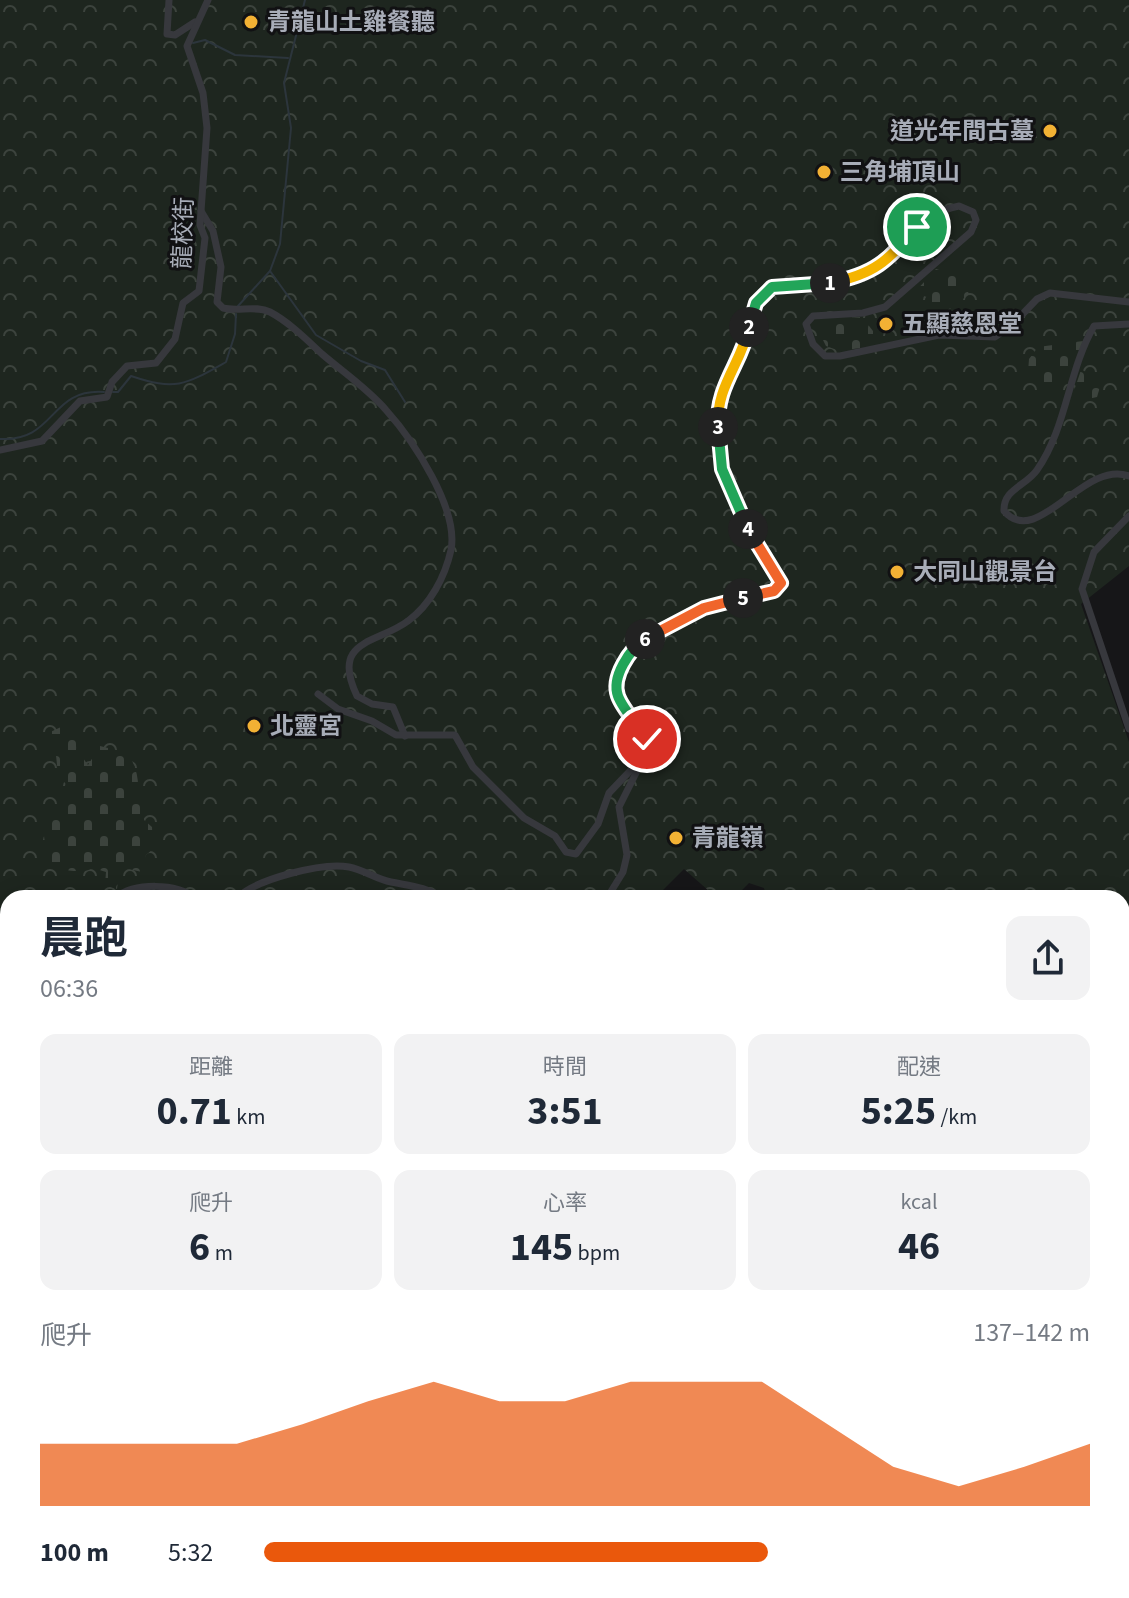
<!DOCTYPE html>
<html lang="zh-TW">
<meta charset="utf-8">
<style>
body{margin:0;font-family:"Source Sans 3","Noto Sans TC",sans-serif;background:#f2f2f3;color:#1f2937;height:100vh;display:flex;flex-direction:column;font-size:30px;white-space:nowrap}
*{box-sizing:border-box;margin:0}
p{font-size:26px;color:#747a83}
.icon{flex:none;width:44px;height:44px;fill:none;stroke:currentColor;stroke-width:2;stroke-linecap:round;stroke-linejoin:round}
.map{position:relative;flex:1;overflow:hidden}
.drawer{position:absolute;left:0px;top:890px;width:1130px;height:708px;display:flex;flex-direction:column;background:#fff;border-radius:24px 24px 0 0;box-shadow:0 4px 20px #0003}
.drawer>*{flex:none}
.pin{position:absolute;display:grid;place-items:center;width:68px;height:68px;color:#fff;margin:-34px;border:4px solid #fff;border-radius:50%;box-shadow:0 2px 8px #0007}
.km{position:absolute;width:40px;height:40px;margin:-20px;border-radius:50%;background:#222;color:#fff;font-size:22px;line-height:40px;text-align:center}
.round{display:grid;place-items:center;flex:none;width:84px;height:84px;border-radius:16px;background:#f2f2f3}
.summary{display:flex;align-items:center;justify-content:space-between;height:136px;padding:0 40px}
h1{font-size:44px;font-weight:700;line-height:60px}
.stats{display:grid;grid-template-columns:repeat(3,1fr);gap:12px;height:136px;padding:8px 40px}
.stats div{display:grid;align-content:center;border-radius:16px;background:#f2f2f3;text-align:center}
.stats b{font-size:40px;font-weight:700}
.stats small{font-size:22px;font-weight:400}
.stats p{font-size:22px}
.chart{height:224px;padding:16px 40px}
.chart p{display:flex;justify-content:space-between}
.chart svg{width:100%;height:144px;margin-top:8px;fill:#ea580c;opacity:.7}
ul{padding:0 40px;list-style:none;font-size:26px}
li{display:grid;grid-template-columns:128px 96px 1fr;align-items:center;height:60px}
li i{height:20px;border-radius:10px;background:#ea580c}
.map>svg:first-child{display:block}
.forest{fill:url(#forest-crowns)}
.cemetery{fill:url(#cemetery-stones)}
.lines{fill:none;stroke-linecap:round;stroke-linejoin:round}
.stream{stroke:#2c353c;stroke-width:2}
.street{stroke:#37383d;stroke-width:7}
.split-1-casing{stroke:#fff;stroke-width:16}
.split-2-casing{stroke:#fff;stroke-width:16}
.split-3-casing{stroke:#fff;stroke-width:16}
.split-4-casing{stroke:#fff;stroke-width:16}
.split-5-casing{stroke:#fff;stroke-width:16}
.split-6-casing{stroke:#fff;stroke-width:16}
.split-7-casing{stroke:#fff;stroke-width:16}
.split-1{stroke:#f5b400;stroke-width:10}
.split-2{stroke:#22a559;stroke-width:10}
.split-3{stroke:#f5b400;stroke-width:10}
.split-4{stroke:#22a559;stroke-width:10}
.split-5{stroke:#f0652b;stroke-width:10}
.split-6{stroke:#f0652b;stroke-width:10}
.split-7{stroke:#22a559;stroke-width:10}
.poi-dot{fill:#f2b134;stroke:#111113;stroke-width:3}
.labels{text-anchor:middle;stroke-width:6;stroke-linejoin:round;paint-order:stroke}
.poi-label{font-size:24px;font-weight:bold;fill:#a8adb8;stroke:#111113;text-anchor:start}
.street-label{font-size:24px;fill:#a8adb8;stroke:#111113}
</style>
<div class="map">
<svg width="1129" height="1598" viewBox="0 0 1129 1598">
<defs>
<pattern id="forest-crowns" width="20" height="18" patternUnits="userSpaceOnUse" patternTransform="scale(2)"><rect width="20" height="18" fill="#1e261f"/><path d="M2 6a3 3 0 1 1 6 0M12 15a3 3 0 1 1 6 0" fill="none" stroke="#3c433d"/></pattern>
<pattern id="cemetery-stones" width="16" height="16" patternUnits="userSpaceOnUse" patternTransform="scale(2)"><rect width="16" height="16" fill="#1e261f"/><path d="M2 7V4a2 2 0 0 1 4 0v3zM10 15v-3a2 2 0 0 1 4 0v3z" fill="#3c433d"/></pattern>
</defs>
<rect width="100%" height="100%" fill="#161618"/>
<g class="forest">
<polygon points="0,0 1129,0 1129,566 1081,604 1129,742 1129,983 1122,989 1122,898 767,898 764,888 749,883 734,898 721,898 709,891 684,869 655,898 8,898 8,1421 0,1413"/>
<polygon points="1122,1030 1129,1034 1129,1072 1122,1069"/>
<polygon points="1129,1212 1129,1598 220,1598 217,1590 1122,1590 1122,1218"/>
<polygon points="0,1476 8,1484 8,1590 188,1590 188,1598 0,1598"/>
</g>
<g class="cemetery">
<polygon points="936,269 961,277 969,294 937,319 930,313 927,297 914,293"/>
<polygon points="862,317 873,331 873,346 840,351 826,346 819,332 821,320"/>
<polygon points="1083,341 1069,384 1039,386 1028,373 1029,359 1038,347"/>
<polygon points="1081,370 1103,377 1097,397 1070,403"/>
<path d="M61 727H75L77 750 88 765 100 746 128 753C137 769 140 781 137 799L144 805V820L152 827 153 849 146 855 142 872 120 867 117 889 105 885 106 872 93 868C86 872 82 871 74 871 45 869 47 854 43 829L52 823 53 813 75 796 58 774 55 746 44 735Z"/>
<polygon points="739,1590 790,1590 795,1598 750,1598"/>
<polygon points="835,1590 943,1590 950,1595 948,1598 920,1598 911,1592 890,1598 828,1598"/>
</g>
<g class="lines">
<g class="stream">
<polyline points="193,43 205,40 235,55 288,58"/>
<polyline points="270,271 316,335 361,361 385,370 405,402"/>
<polyline points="238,306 270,271 280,244 291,128 284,83 305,0"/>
<path d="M113 392H118L131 376C176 391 185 385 226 362L235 334 236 314"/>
<path d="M0 439C56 442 49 388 104 392"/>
<polyline points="249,1590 256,1598"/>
</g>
<g class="street">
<polyline points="169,0 167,34 175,35 195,22"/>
<path d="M201 211 213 231 221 267 217 302 223 308C238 312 256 305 270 312 289 322 307 340 322 354 343 372 368 389 386 410 413 440 459 509 451 550 445 577 430 605 408 621 377 644 330 639 357 696L372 704 393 707 405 736"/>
<path d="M1129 324 1094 326C1068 371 1067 427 1037 470 1026 486 1003 489 1004 511 1037 550 1084 459 1129 476"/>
<polyline points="0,450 42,441 80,401 107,397 112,382 127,366 156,363 175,339 183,303 199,291 205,238 200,225 207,128 203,93 187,46 208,0"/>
<polyline points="1129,516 1094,552 1082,589 1129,729"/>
<path d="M318 694 338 709 372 721 396 735H455L473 767 524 818 555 836 566 852 576 854 598 824 609 793 649 751C651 709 592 705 632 652 652 625 697 608 729 600 746 597 771 599 781 583 775 568 762 558 754 544 732 504 705 439 720 393 726 375 737 360 745 344 753 324 748 296 773 286 801 275 837 286 868 273 904 258 917 213 959 206L973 212 976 220 971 232 885 307 863 313 813 316 806 324 813 344 825 356H840L939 335 995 337 1012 325 1037 299 1050 293 1129 302"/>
<path d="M115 898C135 882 176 883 196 898"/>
<path d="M237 898C256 879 323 862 349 867 364 870 376 879 391 882 411 886 426 887 444 898"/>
<polyline points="607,898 623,872 627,855 619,807 640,765"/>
<polyline points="468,1590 470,1598"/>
<polyline points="894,1598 908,1594 923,1598"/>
</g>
</g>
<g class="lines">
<g class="split-1-casing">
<path id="split-1" d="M830 283C876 274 887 261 917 227"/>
</g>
<g class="split-2-casing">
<polyline id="split-2" points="749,327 756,303 772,287 830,283"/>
</g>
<g class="split-3-casing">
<path id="split-3" d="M718 427C716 385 741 365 749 327"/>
</g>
<g class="split-4-casing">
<polyline id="split-4" points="718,427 722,469 748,529"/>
</g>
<g class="split-5-casing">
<polyline id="split-5" points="743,598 774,591 781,583 748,529"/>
</g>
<g class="split-6-casing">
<polyline id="split-6" points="645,639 704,608 743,598"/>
</g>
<g class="split-7-casing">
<path id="split-7" d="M645 639C630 649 611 677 618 696 623 710 639 726 647 739"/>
</g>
<use href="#split-1" class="split-1"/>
<use href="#split-2" class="split-2"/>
<use href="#split-3" class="split-3"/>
<use href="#split-4" class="split-4"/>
<use href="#split-5" class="split-5"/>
<use href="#split-6" class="split-6"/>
<use href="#split-7" class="split-7"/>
</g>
<g class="poi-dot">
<circle cx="251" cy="22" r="8"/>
<circle cx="1050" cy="131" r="8"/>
<circle cx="824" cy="172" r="8"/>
<circle cx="886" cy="324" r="8"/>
<circle cx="897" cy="572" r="8"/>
<circle cx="254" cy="726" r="8"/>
<circle cx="676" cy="838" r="8"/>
</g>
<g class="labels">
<g class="poi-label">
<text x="267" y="30">青龍山土雞餐聽</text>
<text x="1034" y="139" text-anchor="end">道光年間古墓</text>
<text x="840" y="180">三角埔頂山</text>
<text x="902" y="332">五顯慈恩堂</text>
<text x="913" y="580">大同山觀景台</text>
<text x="270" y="734">北靈宮</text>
<text x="692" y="846">青龍嶺</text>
</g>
<g class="street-label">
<text transform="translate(183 233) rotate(-88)" y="8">龍校街</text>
</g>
</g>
</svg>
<div class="pin" style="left:917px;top:227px;background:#1e9e55"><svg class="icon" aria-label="arrive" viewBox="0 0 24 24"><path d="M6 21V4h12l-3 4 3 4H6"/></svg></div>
<div class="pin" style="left:647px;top:739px;background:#d93025"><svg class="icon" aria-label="check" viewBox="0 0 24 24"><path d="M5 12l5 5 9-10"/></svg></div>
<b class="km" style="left:830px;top:283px">1</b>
<b class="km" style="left:749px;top:327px">2</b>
<b class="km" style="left:718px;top:427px">3</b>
<b class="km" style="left:748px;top:529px">4</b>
<b class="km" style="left:743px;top:598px">5</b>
<b class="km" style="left:645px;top:639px">6</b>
<section class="drawer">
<div class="summary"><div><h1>晨跑</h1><p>06:36</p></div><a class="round"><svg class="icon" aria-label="share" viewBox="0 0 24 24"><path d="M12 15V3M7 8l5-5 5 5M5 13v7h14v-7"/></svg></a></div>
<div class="stats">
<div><p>距離</p><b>0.71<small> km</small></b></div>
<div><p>時間</p><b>3:51</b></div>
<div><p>配速</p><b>5:25<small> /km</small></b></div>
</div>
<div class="stats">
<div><p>爬升</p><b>6<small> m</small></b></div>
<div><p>心率</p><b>145<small> bpm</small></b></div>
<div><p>kcal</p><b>46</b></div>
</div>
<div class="chart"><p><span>爬升</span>137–142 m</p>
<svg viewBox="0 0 160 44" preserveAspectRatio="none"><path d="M0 44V25L10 25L20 25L30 25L40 19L50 12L60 6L70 12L80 12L90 6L100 6L110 6L120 19L130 32L140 38L150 32L160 25V44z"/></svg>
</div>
<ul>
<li><b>100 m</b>5:32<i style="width:61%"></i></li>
</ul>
</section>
</div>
